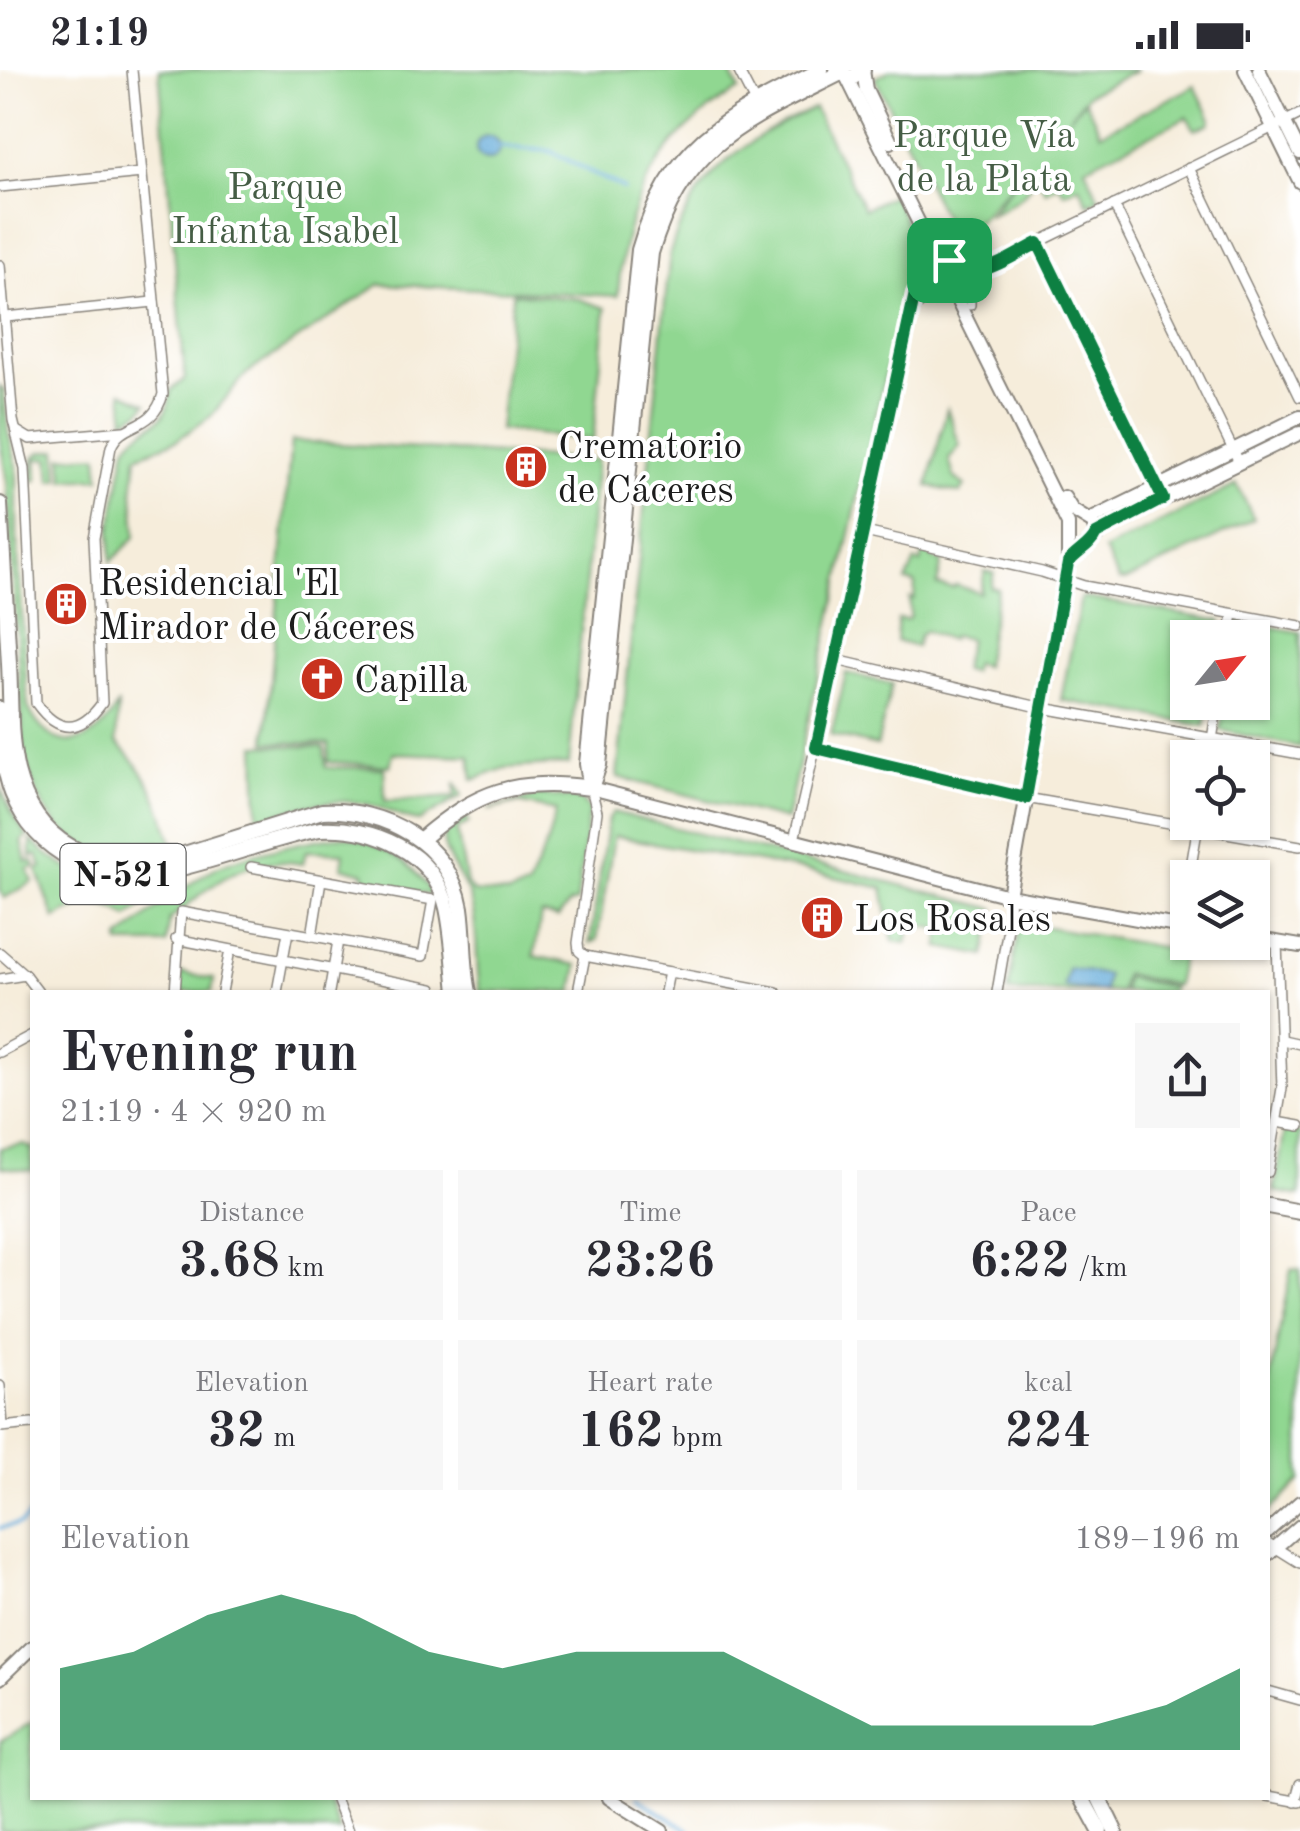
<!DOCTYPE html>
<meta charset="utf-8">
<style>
body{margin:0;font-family:"Old Standard TT",serif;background:#f7f7f7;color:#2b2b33;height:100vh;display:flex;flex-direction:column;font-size:38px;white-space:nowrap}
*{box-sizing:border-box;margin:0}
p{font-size:32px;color:#7c7c81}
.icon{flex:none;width:55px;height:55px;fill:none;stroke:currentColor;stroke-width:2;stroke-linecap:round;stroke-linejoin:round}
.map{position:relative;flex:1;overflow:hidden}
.sheet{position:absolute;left:30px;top:920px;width:1240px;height:810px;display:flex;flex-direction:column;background:#fff;border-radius:0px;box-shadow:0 2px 8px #0004}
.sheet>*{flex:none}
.needle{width:65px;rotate:60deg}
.buttons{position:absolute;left:1170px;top:550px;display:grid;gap:20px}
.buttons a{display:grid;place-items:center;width:100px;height:100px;border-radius:0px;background:#fff;box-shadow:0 2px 8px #0004;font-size:50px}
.pin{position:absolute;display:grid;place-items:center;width:85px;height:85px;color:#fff;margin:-42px;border-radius:20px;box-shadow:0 5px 15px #0006}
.round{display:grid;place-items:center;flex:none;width:105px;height:105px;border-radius:0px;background:#f7f7f7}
.headline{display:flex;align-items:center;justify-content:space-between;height:170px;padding:0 30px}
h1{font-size:55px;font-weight:700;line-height:75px}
.stats{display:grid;grid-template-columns:repeat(3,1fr);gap:15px;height:170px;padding:10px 30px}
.stats div{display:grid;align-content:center;border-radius:0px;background:#f7f7f7;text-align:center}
.stats b{font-size:50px;font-weight:700}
.stats small{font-size:28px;font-weight:400}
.stats p{font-size:28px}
.chart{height:280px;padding:20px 30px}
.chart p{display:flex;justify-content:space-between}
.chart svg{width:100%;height:180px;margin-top:10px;fill:#0b8043;opacity:.7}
.status{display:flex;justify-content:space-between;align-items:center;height:70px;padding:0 50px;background:#fff;direction:ltr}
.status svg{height:28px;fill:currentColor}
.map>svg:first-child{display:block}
.green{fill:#90d791;stroke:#567a56;stroke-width:2.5}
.water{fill:#62aad9;stroke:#3f637a;stroke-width:2.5}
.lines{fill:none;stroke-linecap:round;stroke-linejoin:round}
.stream{stroke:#62aad9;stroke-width:4}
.street-casing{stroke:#89847c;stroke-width:12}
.secondary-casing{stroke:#89847c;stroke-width:16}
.primary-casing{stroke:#89847c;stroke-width:18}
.street{stroke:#fff;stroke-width:9}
.secondary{stroke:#fff;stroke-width:12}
.primary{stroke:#fff;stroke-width:14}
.route-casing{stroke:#fff;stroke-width:20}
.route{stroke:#0b8043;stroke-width:12}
.labels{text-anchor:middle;stroke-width:8;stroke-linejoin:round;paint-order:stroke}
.shield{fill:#fff;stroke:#606060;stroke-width:2.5}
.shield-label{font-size:35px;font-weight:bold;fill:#1c1c1c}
.park-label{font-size:38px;fill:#455d45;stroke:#fff}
.poi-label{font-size:38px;fill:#1c1c1c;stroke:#fff;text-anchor:start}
</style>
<div class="status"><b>21:19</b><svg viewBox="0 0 49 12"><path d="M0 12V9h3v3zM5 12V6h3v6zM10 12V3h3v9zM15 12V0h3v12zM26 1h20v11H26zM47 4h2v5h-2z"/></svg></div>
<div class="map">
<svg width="1300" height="1761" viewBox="0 0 1300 1761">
<rect width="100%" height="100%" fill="#fff"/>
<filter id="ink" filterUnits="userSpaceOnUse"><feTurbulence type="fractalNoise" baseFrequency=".01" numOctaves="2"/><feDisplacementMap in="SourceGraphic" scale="20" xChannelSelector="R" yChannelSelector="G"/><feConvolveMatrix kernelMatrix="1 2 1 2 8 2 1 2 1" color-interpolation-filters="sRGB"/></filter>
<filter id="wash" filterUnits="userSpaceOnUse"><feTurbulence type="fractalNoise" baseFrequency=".0048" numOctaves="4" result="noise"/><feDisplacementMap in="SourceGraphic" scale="40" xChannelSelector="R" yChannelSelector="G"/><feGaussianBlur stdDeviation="2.25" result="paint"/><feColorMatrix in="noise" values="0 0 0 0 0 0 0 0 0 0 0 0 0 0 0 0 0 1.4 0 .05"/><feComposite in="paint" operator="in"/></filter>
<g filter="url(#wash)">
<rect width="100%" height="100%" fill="#f6eddb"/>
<g class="green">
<path d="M159 0H729L739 20C657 67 624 133 618 226L380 214 246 304 211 346 177 370 137 386 133 422 136 466 111 492V459L126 377C141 352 167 362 171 320L185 309Z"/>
<path d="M891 0H1138L1088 24 1069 48 1085 30 1101 63 1195 16 1211 49 1210 53 1195 60 1187 47 1085 97 1099 129 1088 134 1079 116 1064 123 1059 114 1045 121 1039 110C1026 113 1031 120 1020 128 1010 134 999 141 988 146L1022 103 959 171V178L875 8Z"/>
<path d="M814 38 864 139 893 125 915 172 786 750 617 707 670 183C693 104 744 71 814 38Z"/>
<polygon points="513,223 579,229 606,238 593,370 499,360"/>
<path d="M0 316 4 321 8 362 17 396V465L28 637C51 687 95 680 118 634L116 672C149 702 162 736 174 778 90 797 43 768 24 683L7 412 0 371Z"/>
<polygon points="122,322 147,333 139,342 125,350"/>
<polygon points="947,338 960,376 949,389 954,407 965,416 960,423 928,416"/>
<polygon points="291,371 597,390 569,694 505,698 473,710 470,686 393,683 390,696 328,692 329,674 266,672"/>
<polygon points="57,380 59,409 51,411 49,388 37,389 38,409 33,412 34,387 41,382"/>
<polygon points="98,385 100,408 64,410 62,387"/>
<polygon points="1237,415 1254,449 1125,511 1119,510 1104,480"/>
<polygon points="924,479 935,490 942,491 937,515 953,518 956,515 980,523 985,501 994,503 991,517 998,519 984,596 975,593 972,602 962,600 969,569 952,566 951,570 925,561 919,566 916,577 896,571 898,549 907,550 910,546 910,528 914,529 915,513 906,511 915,491 921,493"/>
<polygon points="1081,527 1221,551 1219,567 1188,568 1188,632 1209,633 1205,656 1061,630"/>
<polygon points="1239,551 1300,562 1300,677 1220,660 1225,633 1252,632 1252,568 1236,567"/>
<polygon points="846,603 892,614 877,676 831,665"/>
<path d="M256 675 324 677 326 697 384 698 385 731 455 727V712L462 726 419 751C403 750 390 740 374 736 334 724 296 738 258 750Z"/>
<polygon points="0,716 12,744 27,766 22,771 27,792 33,791 35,797 28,799 33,812 4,828 0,820"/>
<path d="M540 725 580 729 589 739 577 832 569 834 558 848 541 845 534 886 578 895 573 922H480C475 892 479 856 469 826 464 811 441 782 444 768 446 757 457 752 466 747L469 752 457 760 467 814 473 822 509 824 528 817 548 770 556 741 517 733 488 740Z"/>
<polygon points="613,742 995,839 985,886 939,877 941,859 911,854 907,873 893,871 883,818 804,800 614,766 597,870 590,873 608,749"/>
<path d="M345 766C386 774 411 791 434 826L366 812 364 803 342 797 344 783 306 781 303 794C243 783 214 815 170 849L166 874H120V869C150 843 181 818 215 798 239 785 317 768 345 766Z"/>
<path d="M31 770C77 814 122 822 183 806L128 847C104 829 80 832 55 849L37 800 42 797 37 785 31 787Z"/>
<polygon points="1020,852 1183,881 1176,915 1124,904 1120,922 1008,922"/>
<polygon points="181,903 214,909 212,922 180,922"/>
<polygon points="1125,907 1172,917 1171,922 1123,922"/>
<polygon points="1285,1060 1300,1063 1300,1126 1274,1121"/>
<polygon points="25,1074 26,1077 32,1077 32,1101 1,1097 0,1078"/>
<polygon points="1291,1199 1300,1200 1300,1411 1268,1442 1268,1321"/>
<polygon points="32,1652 32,1728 326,1728 340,1761 0,1761 0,1672"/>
</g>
<g class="water">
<circle cx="488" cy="78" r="12"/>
<polygon points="1068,898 1107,905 1104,922 1064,917"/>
</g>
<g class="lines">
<g class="stream">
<polyline points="500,77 550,81 624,119"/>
<polyline points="0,1458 20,1454 32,1443"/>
<polyline points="637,1728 690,1761"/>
</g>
</g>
</g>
<g filter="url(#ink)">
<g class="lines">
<g class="street-casing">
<g id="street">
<polyline points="738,0 755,33"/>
<polyline points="1189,98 1300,327"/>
<polyline points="0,117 142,103"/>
<polyline points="1114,135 1239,392"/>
<polyline points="1038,173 1159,422"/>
<polyline points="949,190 962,201"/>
<path d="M0 195 13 350 25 399 36 633C58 664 80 664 102 633L94 468 111 377C122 350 153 362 163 324L132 0"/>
<path d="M915 222C933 204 952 202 976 203"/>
<polyline points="970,235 970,214 976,203 1300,44"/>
<polyline points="912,240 930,226 971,209"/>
<polyline points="6,247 154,232"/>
<polyline points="17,361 30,369 123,361"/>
<polyline points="865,462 1042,502 1084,516 1300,556"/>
<polyline points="1229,568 1233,544"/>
<polyline points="836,590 1043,638 1300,684"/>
<polyline points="815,679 1026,728 1300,776"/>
<polyline points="1209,688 1218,632"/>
<polyline points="794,770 865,462 927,171"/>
<polyline points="1189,808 1198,755"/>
<polyline points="1181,857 1188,816"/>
<polyline points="312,866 321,810"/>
<polyline points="176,869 432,919 432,922"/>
<polyline points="0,883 25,905 38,922"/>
<polyline points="585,886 776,922"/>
<polyline points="585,886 579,881 578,873 597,742 591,718"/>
<polyline points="0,909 25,905"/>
<polyline points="175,922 181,842 423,886 433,830 251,797"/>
<polyline points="222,922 230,880"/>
<polyline points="277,922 288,862"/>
<polyline points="329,922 338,871"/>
<polyline points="578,922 585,886"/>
<polyline points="665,922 669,902"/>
<polyline points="997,922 1010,846 1009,826"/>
<polyline points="1282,970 1300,974"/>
<polyline points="0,982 32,965"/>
<polyline points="1277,1052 1300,1056"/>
<polyline points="1268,1102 1282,1018 1277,872"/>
<polyline points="0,1316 3,1356"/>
<polyline points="1,1357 32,1354"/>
<polyline points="1268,1473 1300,1493"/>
<polyline points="1268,1621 1300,1630"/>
<polyline points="1268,1726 1300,1732"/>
<polyline points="335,1728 348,1761"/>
<polyline points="1295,1732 1300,1714"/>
</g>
</g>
<g class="secondary-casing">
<g id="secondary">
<polyline points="863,0 866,20 891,72"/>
<polyline points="1245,0 1300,112"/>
<polyline points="1259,0 1300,83"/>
<polyline points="847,8 1068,454 1068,493 1009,826"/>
<polyline points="1064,427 1072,440 1093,453 1096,464"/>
<polyline points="1090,450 1300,347"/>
<polyline points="1068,493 1105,458 1300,363"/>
<polyline points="591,718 1009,826 1188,858"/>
<polyline points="1252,868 1300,876"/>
<polyline points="1268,1461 1300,1432"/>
<polyline points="1268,1484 1300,1456"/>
<polyline points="0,1608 32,1577"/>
<polyline points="609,1728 662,1761"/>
</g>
</g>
<g class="primary-casing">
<g id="primary">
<polyline points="837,1 852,8 863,0"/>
<path d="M0 434C3 487 6 541 9 594 11 629 9 667 17 701 35 773 92 800 162 791L322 741C383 738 450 772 461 838 465 866 463 895 469 922"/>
<path d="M0 639C2 667 2 697 12 723 36 784 101 815 164 802 217 791 267 770 320 759 372 756 434 781 447 838 453 865 454 895 457 922"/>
<path d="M590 714 587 694 639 180C670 72 727 47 821 0"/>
<path d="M591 718 599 695 651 183C684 73 744 52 839 4"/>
<path d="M420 770C478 720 515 708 591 718"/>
<polyline points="1268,1136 1300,1142"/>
<polyline points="1082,1728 1100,1761"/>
<polyline points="1099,1728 1115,1761"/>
</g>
</g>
<use href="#street" class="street"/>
<use href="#secondary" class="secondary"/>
<use href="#primary" class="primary"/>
</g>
</g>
<g class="lines" filter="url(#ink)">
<g class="route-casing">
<path id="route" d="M1038 173 1163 429 1096 464C1091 476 1077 482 1068 493L1026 728 816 678 915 223 930 209 956 203 949 190C972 218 1011 186 1038 173Z"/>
</g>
<use href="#route" class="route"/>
</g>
<defs>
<g id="building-disc" transform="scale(2.25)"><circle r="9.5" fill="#c8321e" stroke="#fff"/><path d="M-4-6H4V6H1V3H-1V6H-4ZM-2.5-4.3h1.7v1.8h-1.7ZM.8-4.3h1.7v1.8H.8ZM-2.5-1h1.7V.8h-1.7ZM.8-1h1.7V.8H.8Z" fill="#fff"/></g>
<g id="church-disc" transform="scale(2.25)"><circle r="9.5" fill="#c8321e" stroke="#fff"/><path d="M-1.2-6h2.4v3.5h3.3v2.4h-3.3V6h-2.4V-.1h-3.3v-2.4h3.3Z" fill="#fff"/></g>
</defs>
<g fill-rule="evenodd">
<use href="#building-disc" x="526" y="397"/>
<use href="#building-disc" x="66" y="534"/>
<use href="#church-disc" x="322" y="609"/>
<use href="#building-disc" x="822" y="848"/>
</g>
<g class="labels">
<rect class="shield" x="60.5" y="774" width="125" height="60" rx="8"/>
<g class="shield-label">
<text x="123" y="816">N-521</text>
</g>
<g class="park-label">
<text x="984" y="77">Parque Vía<tspan x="984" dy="44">de la Plata</tspan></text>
<text x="285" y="129">Parque<tspan x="285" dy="44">Infanta Isabel</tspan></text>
</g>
<g class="poi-label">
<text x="558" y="388">Crematorio<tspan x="558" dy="44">de Cáceres</tspan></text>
<text x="98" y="525">Residencial 'El<tspan x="98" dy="44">Mirador de Cáceres</tspan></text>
<text x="354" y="622">Capilla</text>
<text x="854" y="861">Los Rosales</text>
</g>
</g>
</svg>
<div class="buttons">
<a><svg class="needle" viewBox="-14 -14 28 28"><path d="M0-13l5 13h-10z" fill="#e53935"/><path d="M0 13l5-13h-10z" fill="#7c7c81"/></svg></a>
<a><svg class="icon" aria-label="locate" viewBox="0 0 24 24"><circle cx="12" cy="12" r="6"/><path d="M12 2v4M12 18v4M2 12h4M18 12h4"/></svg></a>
<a><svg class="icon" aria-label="layers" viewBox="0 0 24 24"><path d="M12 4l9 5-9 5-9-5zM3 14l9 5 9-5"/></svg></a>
</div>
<div class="pin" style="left:949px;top:190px;background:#1e9e55"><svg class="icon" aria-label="arrive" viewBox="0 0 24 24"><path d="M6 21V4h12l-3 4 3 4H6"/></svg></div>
<section class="sheet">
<div class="headline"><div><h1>Evening run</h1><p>21:19 · 4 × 920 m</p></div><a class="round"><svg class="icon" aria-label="share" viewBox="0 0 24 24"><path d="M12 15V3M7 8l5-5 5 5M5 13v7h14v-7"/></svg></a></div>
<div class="stats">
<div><p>Distance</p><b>3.68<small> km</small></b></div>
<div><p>Time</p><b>23:26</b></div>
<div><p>Pace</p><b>6:22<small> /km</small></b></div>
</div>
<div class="stats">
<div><p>Elevation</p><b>32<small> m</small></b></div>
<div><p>Heart rate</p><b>162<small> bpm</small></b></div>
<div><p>kcal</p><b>224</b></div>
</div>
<div class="chart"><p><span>Elevation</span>189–196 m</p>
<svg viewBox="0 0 160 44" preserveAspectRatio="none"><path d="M0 44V24L10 20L20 11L30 6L40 11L50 20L60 24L70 20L80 20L90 20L100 29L110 38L120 38L130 38L140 38L150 33L160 24V44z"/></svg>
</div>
</section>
</div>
